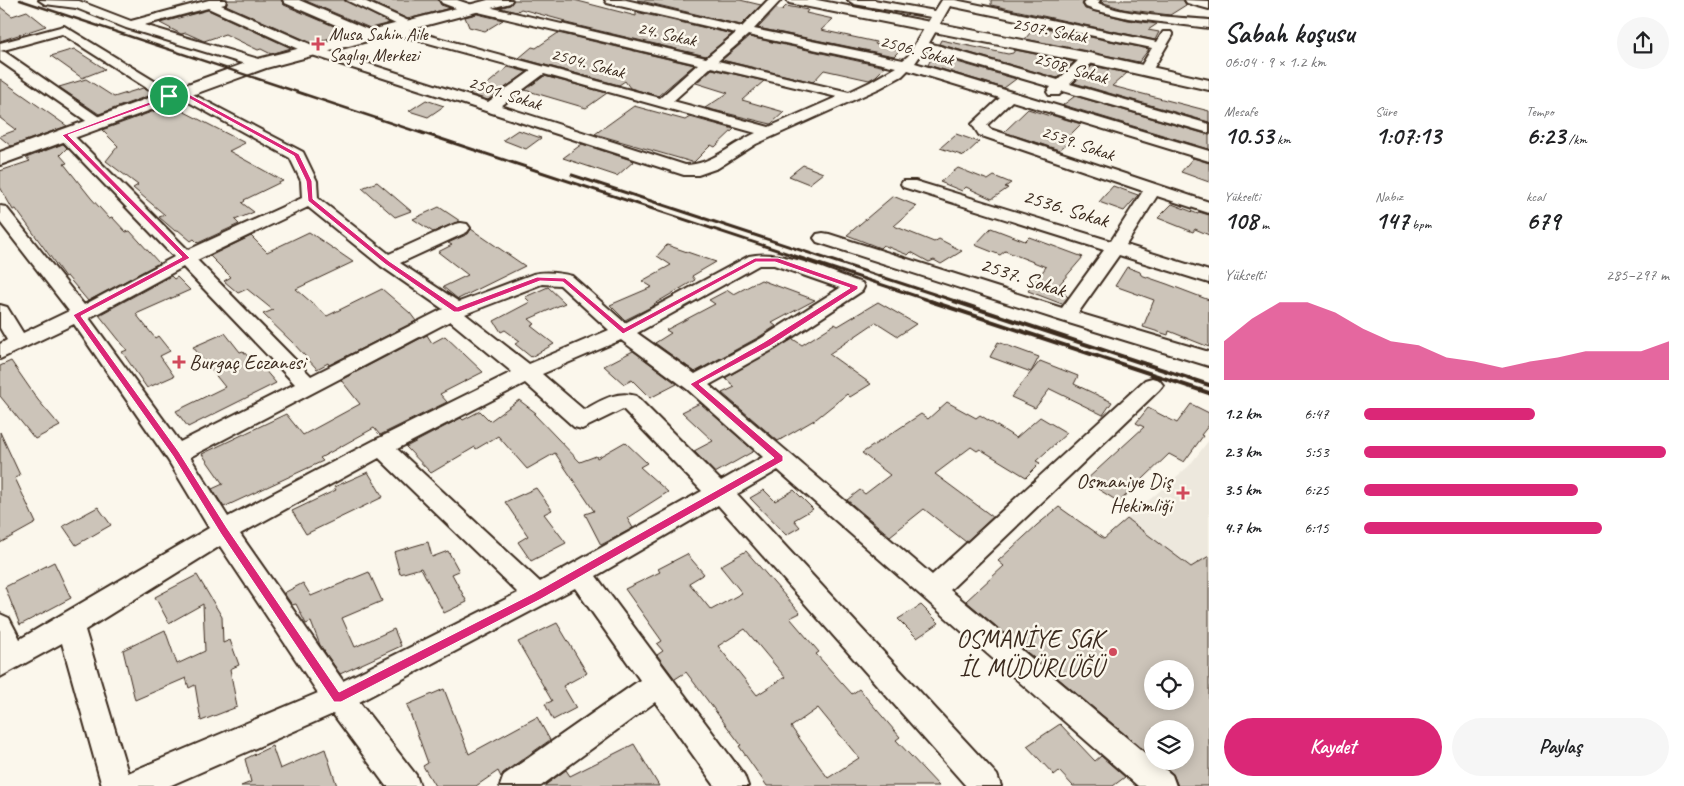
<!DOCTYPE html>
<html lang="tr">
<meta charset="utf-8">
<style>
body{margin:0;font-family:Caveat,sans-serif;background:#f6f6f6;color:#202124;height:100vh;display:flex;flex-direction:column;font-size:19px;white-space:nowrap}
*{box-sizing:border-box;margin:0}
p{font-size:16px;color:#757577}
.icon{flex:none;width:28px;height:28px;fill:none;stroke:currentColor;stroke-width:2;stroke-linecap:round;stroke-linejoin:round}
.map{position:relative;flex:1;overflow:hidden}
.sheet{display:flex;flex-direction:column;background:#fff;width:475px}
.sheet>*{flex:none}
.fabs{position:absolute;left:1144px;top:660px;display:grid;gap:10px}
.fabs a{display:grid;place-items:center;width:50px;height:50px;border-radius:50%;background:#fff;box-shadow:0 2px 12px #0003;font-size:25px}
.pin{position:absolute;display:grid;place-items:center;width:42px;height:42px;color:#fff;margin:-21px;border:2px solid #fff;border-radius:50%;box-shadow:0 1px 5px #0007}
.round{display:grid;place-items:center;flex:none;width:52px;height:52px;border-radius:26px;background:#f6f6f6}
.head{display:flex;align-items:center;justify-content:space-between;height:85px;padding:0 15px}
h1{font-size:28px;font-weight:600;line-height:38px}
.stats{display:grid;grid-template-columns:repeat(3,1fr);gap:8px;height:85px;padding:5px 15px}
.stats div{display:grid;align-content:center}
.stats b{font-size:25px;font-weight:600}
.stats small{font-size:14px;font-weight:400}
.stats p{font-size:14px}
.chart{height:140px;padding:10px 15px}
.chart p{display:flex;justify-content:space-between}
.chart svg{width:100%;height:90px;margin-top:5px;fill:#db2777;opacity:.7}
.cta{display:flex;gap:10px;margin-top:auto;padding:10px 15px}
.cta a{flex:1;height:58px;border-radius:30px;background:#db2777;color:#fff;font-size:20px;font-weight:600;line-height:58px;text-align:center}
.cta a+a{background:#f6f6f6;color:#202124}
ul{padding:0 15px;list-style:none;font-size:16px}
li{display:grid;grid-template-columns:80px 60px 1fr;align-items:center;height:38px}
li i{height:12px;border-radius:6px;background:#db2777}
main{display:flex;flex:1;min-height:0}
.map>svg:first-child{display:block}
.built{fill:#ede8dd}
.building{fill:#ccc4b9;stroke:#3b2a1e;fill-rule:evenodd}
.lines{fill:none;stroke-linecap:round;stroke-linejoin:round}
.minor-casing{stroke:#3b2a1e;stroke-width:4}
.tertiary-casing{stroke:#3b2a1e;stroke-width:4}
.minor{fill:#fbf7ec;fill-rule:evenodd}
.tertiary{fill:#fbf7ec;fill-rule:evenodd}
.rail-far2{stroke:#3b2a1e;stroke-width:2.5}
.rail-far1{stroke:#3b2a1e;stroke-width:3}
.rail{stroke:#3b2a1e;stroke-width:4}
.route{fill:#db2777;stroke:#fff;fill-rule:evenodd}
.poi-dot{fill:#d1495b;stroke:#fbf7ec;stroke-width:2}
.labels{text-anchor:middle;stroke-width:5;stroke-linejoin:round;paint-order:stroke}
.far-street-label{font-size:18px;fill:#3b2a1e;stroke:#fbf7ec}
.far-poi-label{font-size:18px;fill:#3b2a1e;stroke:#fbf7ec;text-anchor:start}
.street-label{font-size:21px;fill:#3b2a1e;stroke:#fbf7ec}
.poi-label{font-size:21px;fill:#3b2a1e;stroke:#fbf7ec;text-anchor:start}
.near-poi-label{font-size:25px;fill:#3b2a1e;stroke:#fbf7ec;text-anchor:end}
</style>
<main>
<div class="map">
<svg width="1209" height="786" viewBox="0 0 1209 786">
<rect width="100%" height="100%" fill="#fbf7ec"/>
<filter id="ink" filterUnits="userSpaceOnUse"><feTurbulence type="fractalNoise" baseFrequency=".02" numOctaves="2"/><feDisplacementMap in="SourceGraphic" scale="10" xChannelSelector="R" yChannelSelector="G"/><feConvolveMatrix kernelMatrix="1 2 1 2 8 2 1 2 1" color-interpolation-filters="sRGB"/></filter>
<g filter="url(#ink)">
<polygon class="built" points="1209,440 1209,580 1127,519 1189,466"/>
<g class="building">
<polygon points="228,0 281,0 284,5 350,33 312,43 226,5"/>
<polygon points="304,0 344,0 390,23 370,28"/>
<polygon points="367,0 438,0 441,5 450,8 408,19"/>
<polygon points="514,0 574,0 636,16 636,12 732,34 706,56 562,22 565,21 521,9 516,12 500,8 510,5"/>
<polygon points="637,0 740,0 761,5 741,25"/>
<polygon points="991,0 1085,0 1082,4 1085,9 1128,20 1157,24 1148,30 1159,32 1155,40 991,5"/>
<polygon points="1102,0 1183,0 1186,5 1170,15 1123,9 1101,2"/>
<polygon points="786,6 808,10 806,13 833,19 821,30 876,42 875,44 900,50 894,56 758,28 776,9 782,10"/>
<polygon points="0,7 12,16 27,11 46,26 0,41"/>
<polygon points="208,10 291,48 271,54 261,49 258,50 225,34 204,41 186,33 181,34 160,23"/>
<polygon points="477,14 503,20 485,31 469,27 465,17"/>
<polygon points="1036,26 1149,49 1139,62 1025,39"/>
<polygon points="558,33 694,65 658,96 630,88 625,81 619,85 519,58 532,47 536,48"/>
<polygon points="749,37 885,67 876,76 869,80 824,70 813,82 722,60"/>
<polygon points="941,40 1008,54 1013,53 1015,50 1074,62 1057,78 939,44"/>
<polygon points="74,49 105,69 82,78 51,56"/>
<polygon points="933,55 1016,79 1004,88 928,65"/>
<polygon points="1092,66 1127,73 1112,86 1209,111 1209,122 1074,83"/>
<polygon points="508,67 527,72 488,100 469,94 482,85 485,86"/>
<polygon points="712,69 764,81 742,100 784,112 771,124 705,108 728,93 696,83"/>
<polygon points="544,76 607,93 586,108 525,90"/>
<polygon points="0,79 67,126 11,146 0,137 0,136 16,130 0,118"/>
<polygon points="86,79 114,97 143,88 153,94 99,114 59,87"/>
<polygon points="1075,96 1209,135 1209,149 1063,105"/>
<polygon points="426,100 444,106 428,117 409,111"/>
<polygon points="171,105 245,143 229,151 283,181 244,200 245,201 242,203 254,212 235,220 239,224 198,243 194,239 191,241 178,230 175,231 159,217 165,215 133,188 138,185 106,161 118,146 102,130"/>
<polygon points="634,106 685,120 690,117 734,129 715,147 711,145 694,162 692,162 595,134"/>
<polygon points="1028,109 1050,116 1051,115 1081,124 1065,140 1069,142 1059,150 1004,132"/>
<polygon points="518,130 541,138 526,149 503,140"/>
<polygon points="956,134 979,142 964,156 940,148"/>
<polygon points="63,144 67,148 60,155 67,163 64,164 91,198 109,218 112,217 126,232 130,231 159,263 88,301 67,276 65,277 16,209 13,210 0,187 0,171 30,161 26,158"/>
<polygon points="582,144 634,161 617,176 563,158"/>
<polygon points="1193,158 1209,163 1209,182 1181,172"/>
<polygon points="803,165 823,173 809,184 789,176"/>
<polygon points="958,168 988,180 994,176 1011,183 1005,187 1008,188 992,199 966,187 962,191 940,182"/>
<polygon points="377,182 411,211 395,217 362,188"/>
<polygon points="1113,186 1138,195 1124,211 1099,202"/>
<polygon points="893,196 917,206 894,226 934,242 939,239 962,251 941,264 934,260 929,262 911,252 908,255 883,245 880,248 847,235"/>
<polygon points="1172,204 1198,214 1199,212 1209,215 1209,235 1195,229 1193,232 1158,218"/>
<polygon points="439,207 460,221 433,232 413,219"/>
<polygon points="991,228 1025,241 1029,237 1083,257 1057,287 1068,297 1062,304 1028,291 1046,267 1005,251 1000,255 975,245"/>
<polygon points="471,229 525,266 458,299 443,287 468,275 438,252 452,245 448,243 468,234"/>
<polygon points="309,232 353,262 296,289 327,316 382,289 410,313 416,321 329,365 328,363 317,369 293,343 263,314 273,310 247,289 238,293 224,281 231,277 210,256 251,236 267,252"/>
<polygon points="667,245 716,262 692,276 695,280 654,304 655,305 625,320 610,305 652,287 642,281 671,265 657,256"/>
<polygon points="1127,267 1140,272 1141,275 1167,284 1209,300 1209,347 1169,331 1168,335 1143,327 1154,300 1115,286"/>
<polygon points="171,276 174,279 177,277 190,290 136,314 155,338 158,336 170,351 160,356 174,376 147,388 122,352 127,350 99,315"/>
<polygon points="761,280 815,300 772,323 776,326 759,337 695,372 655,343 671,333 666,330 715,304 709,300 728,290 734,294"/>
<polygon points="548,287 565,303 529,319 535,324 531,326 554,344 531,357 515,344 520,341 505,330 501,332 494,321 530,302 525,297"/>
<polygon points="878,302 916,324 898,336 876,322 829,354 871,384 850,397 847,394 816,419 778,441 722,393 735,387 725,378 793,339 802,345 835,324 838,326"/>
<polygon points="225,333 240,352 243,351 260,370 263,368 276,383 188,427 176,411 225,387 193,347"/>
<polygon points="427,335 432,343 445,336 483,372 440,394 447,402 380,435 374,428 320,458 323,461 224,507 212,489 223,484 202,454 286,414 303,435 360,404 341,380"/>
<polygon points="998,342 1039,357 1031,372 990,357"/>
<polygon points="633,351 677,384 650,398 632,380 624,384 604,366"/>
<polygon points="11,361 38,400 60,426 35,439 0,396 0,366"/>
<polygon points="1040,361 1078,376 1074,384 1112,402 1103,415 1050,389 1035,408 1011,397"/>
<polygon points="519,400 536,413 534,414 580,462 596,456 597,458 625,442 647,463 640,467 668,492 627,518 633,528 601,545 585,514 594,511 555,453 527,469 498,436 476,449 475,447 431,473 406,447 461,418 463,420 480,411 490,421"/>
<polygon points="947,402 976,418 980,415 1016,438 1040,417 1067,433 1036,461 1040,463 1026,477 980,449 977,451 971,447 935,474 993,517 966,542 924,509 890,536 847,500 860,490 865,494 890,475 862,453 921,414 928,419"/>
<polygon points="700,403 754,451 715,473 694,451 713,441 682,412"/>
<polygon points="1191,404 1209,413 1209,425 1201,435 1203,436 1184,462 1169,454 1119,502 1085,481 1144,427 1136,423 1148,408 1177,423"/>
<polygon points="0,432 20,475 15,478 36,523 0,543"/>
<polygon points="368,472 383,497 306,534 292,511 336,490 334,487"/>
<polygon points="536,488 552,510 544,514 566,543 531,561 518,542 528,536 505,502"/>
<polygon points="764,490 775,501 794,490 813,509 794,520 800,527 786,535 750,498"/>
<polygon points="98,507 111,525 76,545 63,526"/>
<path d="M1059 507 1104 539 1127 519 1191 567 1209 556V786H1178L1173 774 1158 761H1185V729H1152V757L966 601 1004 566 998 561 1037 525ZM1152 669H1185V701H1152Z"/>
<polygon points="428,542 432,557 448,551 459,571 452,574 467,602 444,613 421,568 400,574 394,552"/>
<path d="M746 551 800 613 790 618 819 652 816 654 852 694 859 689 900 737 896 740 939 786H767L739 746 741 745 686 672 675 679 657 655 663 651 657 644 662 641 625 589 660 572 658 569 687 554 704 574 689 583 711 610 742 593 720 566ZM745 629 785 677 757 695 718 646ZM818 708 859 758 828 778 791 727Z"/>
<polygon points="54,562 71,598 20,625 5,587"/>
<polygon points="369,572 382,601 342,618 355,647 394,629 401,646 340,674 320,645 311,622 306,624 296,604 292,605 284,593 303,583 311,596"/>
<polygon points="197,575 222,617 223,643 230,640 239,665 230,669 237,707 201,721 195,685 189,688 186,678 135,700 123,650 165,630 177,664 205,651 203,604 169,623 155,597"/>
<polygon points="921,605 939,623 917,638 898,619"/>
<polygon points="557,623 587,673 563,686 576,708 553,720 545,704 552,701 518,642"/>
<polygon points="444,689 469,754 537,717 550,740 503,773 501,777 498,771 476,786 435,786 423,766 428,763 407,705"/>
<polygon points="1060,724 1095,761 1101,756 1125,777 1113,786 1073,786 1059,771 1054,775 1027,746"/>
<polygon points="634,744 659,786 544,786 566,770 570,776"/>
<polygon points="272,746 280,769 325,749 337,786 241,786 251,782 245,759"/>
</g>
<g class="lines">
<g class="minor-casing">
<g id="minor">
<path d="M39 0 79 1 131 21 209 0H226L225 4 221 5 319 48 488 102 531 71 392 33 390 30 392 27 404 28 346 0H362L413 23 415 26 409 30 660 98 698 64 474 11 466 12 442 3 440 0H457L472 5 476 4 706 58 736 33 607 3 605 0H626L742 27 768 0H781L754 29 903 60 908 56 931 17 854 4 848 0H874L935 11 942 0H955L1157 42 1163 32H1171L1173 35 1150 74 1145 75 1138 71 1152 48 950 6 929 43 1058 80 1084 55H1094L1096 58 1094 61 1070 84 1209 124V133L1063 91 1059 95H1049L1047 92 1051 87 924 50 915 63 1209 151V161L1012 101 987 125 990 129 1209 202V213L1157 196 1126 245 1209 271V283L1119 255 1078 313 1209 352V366L1059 320 817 242 814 238 817 234 823 233 829 234 1062 308 1104 250 903 187 901 184 903 181H915L1111 241 1143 191 979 135 972 124 1000 98 908 70 902 76 880 88 756 144 718 168 698 175H684L309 54 208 8 144 25 265 61 267 64 265 67H255L126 28 76 8 45 4ZM748 35 896 67 870 82 849 92 718 61ZM711 67 837 97 769 127 673 101ZM544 74 756 133C733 143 712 165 685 165L501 106Z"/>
<polygon points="283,0 299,0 376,33 378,36 376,39 368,39 285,3"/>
<path d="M1087 0H1100L1098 3C1126 16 1177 17 1209 20V28L1128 18 1094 10 1086 7 1084 4Z"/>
<polygon points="1185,0 1209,1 1209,9 1187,3"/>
<polygon points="64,26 174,93 176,96 174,99 164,99 62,34 0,51 0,43"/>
<polygon points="0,51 5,52 102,119 104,122 102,125 92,125 0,61"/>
<path d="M181 88 303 152 317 181 318 198 389 254 455 224 461 223 467 224 470 228 467 232 400 263 459 302 533 274C545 271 560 273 572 276L625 323 749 256C780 248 831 272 862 283L864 287 862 291 774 349 709 385 932 575 1145 380 1152 378 1159 380 1163 385 1159 390 950 590 1152 759V761H1155L1172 775 1176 786H1138L778 470 737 494 997 775 1001 786H966L718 505 596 576 744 775 748 786H715L655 702 541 786H500L504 775 640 680 575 588 359 702 416 775 420 786H386L333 714 169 786H102L62 643 0 677V614L9 618 20 639 209 528 168 460 74 324 0 359V344L7 340 0 328V305L7 307 23 333 69 311 0 222V206L6 207 84 305 174 257 60 138 57 135 60 132H70L188 250 302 198 301 181 290 158 176 95 174 92ZM308 207 381 266 443 309 311 376 197 260ZM759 265H774L840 288 760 339 695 374 637 333ZM183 267 295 384 180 442 89 318ZM542 284 560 285 609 330 529 364 465 314ZM450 321 512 372 373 441 228 517 190 457ZM621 340 687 389 763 457 721 481 636 396C616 390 600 401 584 410L542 374ZM525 383 574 427 582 429 623 409 702 491 540 582 397 449ZM379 458 518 593 343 681 240 534ZM220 546 318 693 128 773 85 630Z"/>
</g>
</g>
<g class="tertiary-casing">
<g id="tertiary">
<polygon points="488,0 512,0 510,3 266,68 0,165 0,152 254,60"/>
<polygon points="787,0 817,0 1089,53 1209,80 1209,90 1089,63 789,3"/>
</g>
</g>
<use href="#minor" class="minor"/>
<use href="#tertiary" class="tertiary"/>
<polyline class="rail-far2" points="20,0 424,134"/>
<g class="rail-far1">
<polyline points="420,132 934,302"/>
<polyline points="572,175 958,302"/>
</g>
<g class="rail">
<polyline points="930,301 1209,393"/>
<polyline points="954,301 1209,385"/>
</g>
</g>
</g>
<path class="route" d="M179 91H183L299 154 312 181 313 199 389 261 457 307 537 277 565 278 624 328 755 258H778L858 286V289L770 346 699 384 783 456V461L541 599 341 702H334L221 534 173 456 73 315 182 257 62 135ZM181 94 294 156 306 181 308 201 385 264 454 312H459L540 281 563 282 623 334 756 262H775L850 288 764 342 690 384 774 458 534 593 339 692 227 528 179 452 81 316 190 258 68 135Z"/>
<g class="poi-dot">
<path d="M315.5 36.5h5v5h5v5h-5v5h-5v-5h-5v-5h5z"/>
<path d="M176.5 354.5h5v5h5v5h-5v5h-5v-5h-5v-5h5z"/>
<path d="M1180.5 485.5h5v5h5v5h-5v5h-5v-5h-5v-5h5z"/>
<circle cx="1113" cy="652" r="5"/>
</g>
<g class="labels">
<g class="far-street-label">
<text transform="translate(1050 30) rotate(11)" y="6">2507. Sokak</text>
<text transform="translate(667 34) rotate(13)" y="6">24. Sokak</text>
<text transform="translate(917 50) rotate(15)" y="6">2506. Sokak</text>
<text transform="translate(588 63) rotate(15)" y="6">2504. Sokak</text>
<text transform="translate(1071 68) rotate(16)" y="6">2508. Sokak</text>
<text transform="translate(505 93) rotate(18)" y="6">2501. Sokak</text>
<text transform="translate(1078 143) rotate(19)" y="6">2539. Sokak</text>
</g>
<g class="far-poi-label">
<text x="329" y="40">Musa Sahin Aile<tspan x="329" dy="21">Saglıgı Merkezi</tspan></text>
</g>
<g class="street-label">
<text transform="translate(1066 208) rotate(17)" y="7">2536. Sokak</text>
<text transform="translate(1023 277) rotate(18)" y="7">2537. Sokak</text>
</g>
<g class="poi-label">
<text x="189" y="369">Burgaç Eczanesi</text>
<text x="1172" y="488" text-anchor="end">Osmaniye Diş<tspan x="1172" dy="24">Hekimliği</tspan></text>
</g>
<g class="near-poi-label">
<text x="1103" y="647">OSMANİYE SGK<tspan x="1103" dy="29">İL MÜDÜRLÜĞÜ</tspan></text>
</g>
</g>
</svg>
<div class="fabs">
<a><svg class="icon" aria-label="locate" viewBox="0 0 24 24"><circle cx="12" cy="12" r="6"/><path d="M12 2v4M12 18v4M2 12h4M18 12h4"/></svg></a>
<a><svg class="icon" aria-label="layers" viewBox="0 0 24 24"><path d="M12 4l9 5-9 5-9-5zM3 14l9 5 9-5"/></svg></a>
</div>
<div class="pin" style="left:169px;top:96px;background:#1e9e55"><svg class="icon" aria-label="arrive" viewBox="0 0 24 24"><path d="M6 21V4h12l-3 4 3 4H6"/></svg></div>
</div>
<section class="sheet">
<div class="head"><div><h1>Sabah koşusu</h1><p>06:04 · 9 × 1.2 km</p></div><a class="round"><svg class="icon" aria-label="share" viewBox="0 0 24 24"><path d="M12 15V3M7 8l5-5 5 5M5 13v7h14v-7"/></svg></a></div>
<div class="stats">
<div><p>Mesafe</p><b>10.53<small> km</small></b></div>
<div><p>Süre</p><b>1:07:13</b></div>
<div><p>Tempo</p><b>6:23<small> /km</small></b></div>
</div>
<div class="stats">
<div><p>Yükselti</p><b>108<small> m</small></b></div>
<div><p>Nabız</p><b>147<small> bpm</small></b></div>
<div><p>kcal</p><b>679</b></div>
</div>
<div class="chart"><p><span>Yükselti</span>285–297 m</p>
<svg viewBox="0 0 160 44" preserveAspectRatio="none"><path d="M0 44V25L10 14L20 6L30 6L40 11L50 19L60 25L70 27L80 33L90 35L100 38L110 35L120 33L130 30L140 30L150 30L160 25V44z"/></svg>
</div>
<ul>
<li><b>1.2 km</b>6:47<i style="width:56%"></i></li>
<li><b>2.3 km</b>5:53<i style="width:99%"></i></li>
<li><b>3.5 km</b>6:25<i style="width:70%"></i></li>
<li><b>4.7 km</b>6:15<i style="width:78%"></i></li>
</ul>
<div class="cta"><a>Kaydet</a><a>Paylaş</a></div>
</section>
</main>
